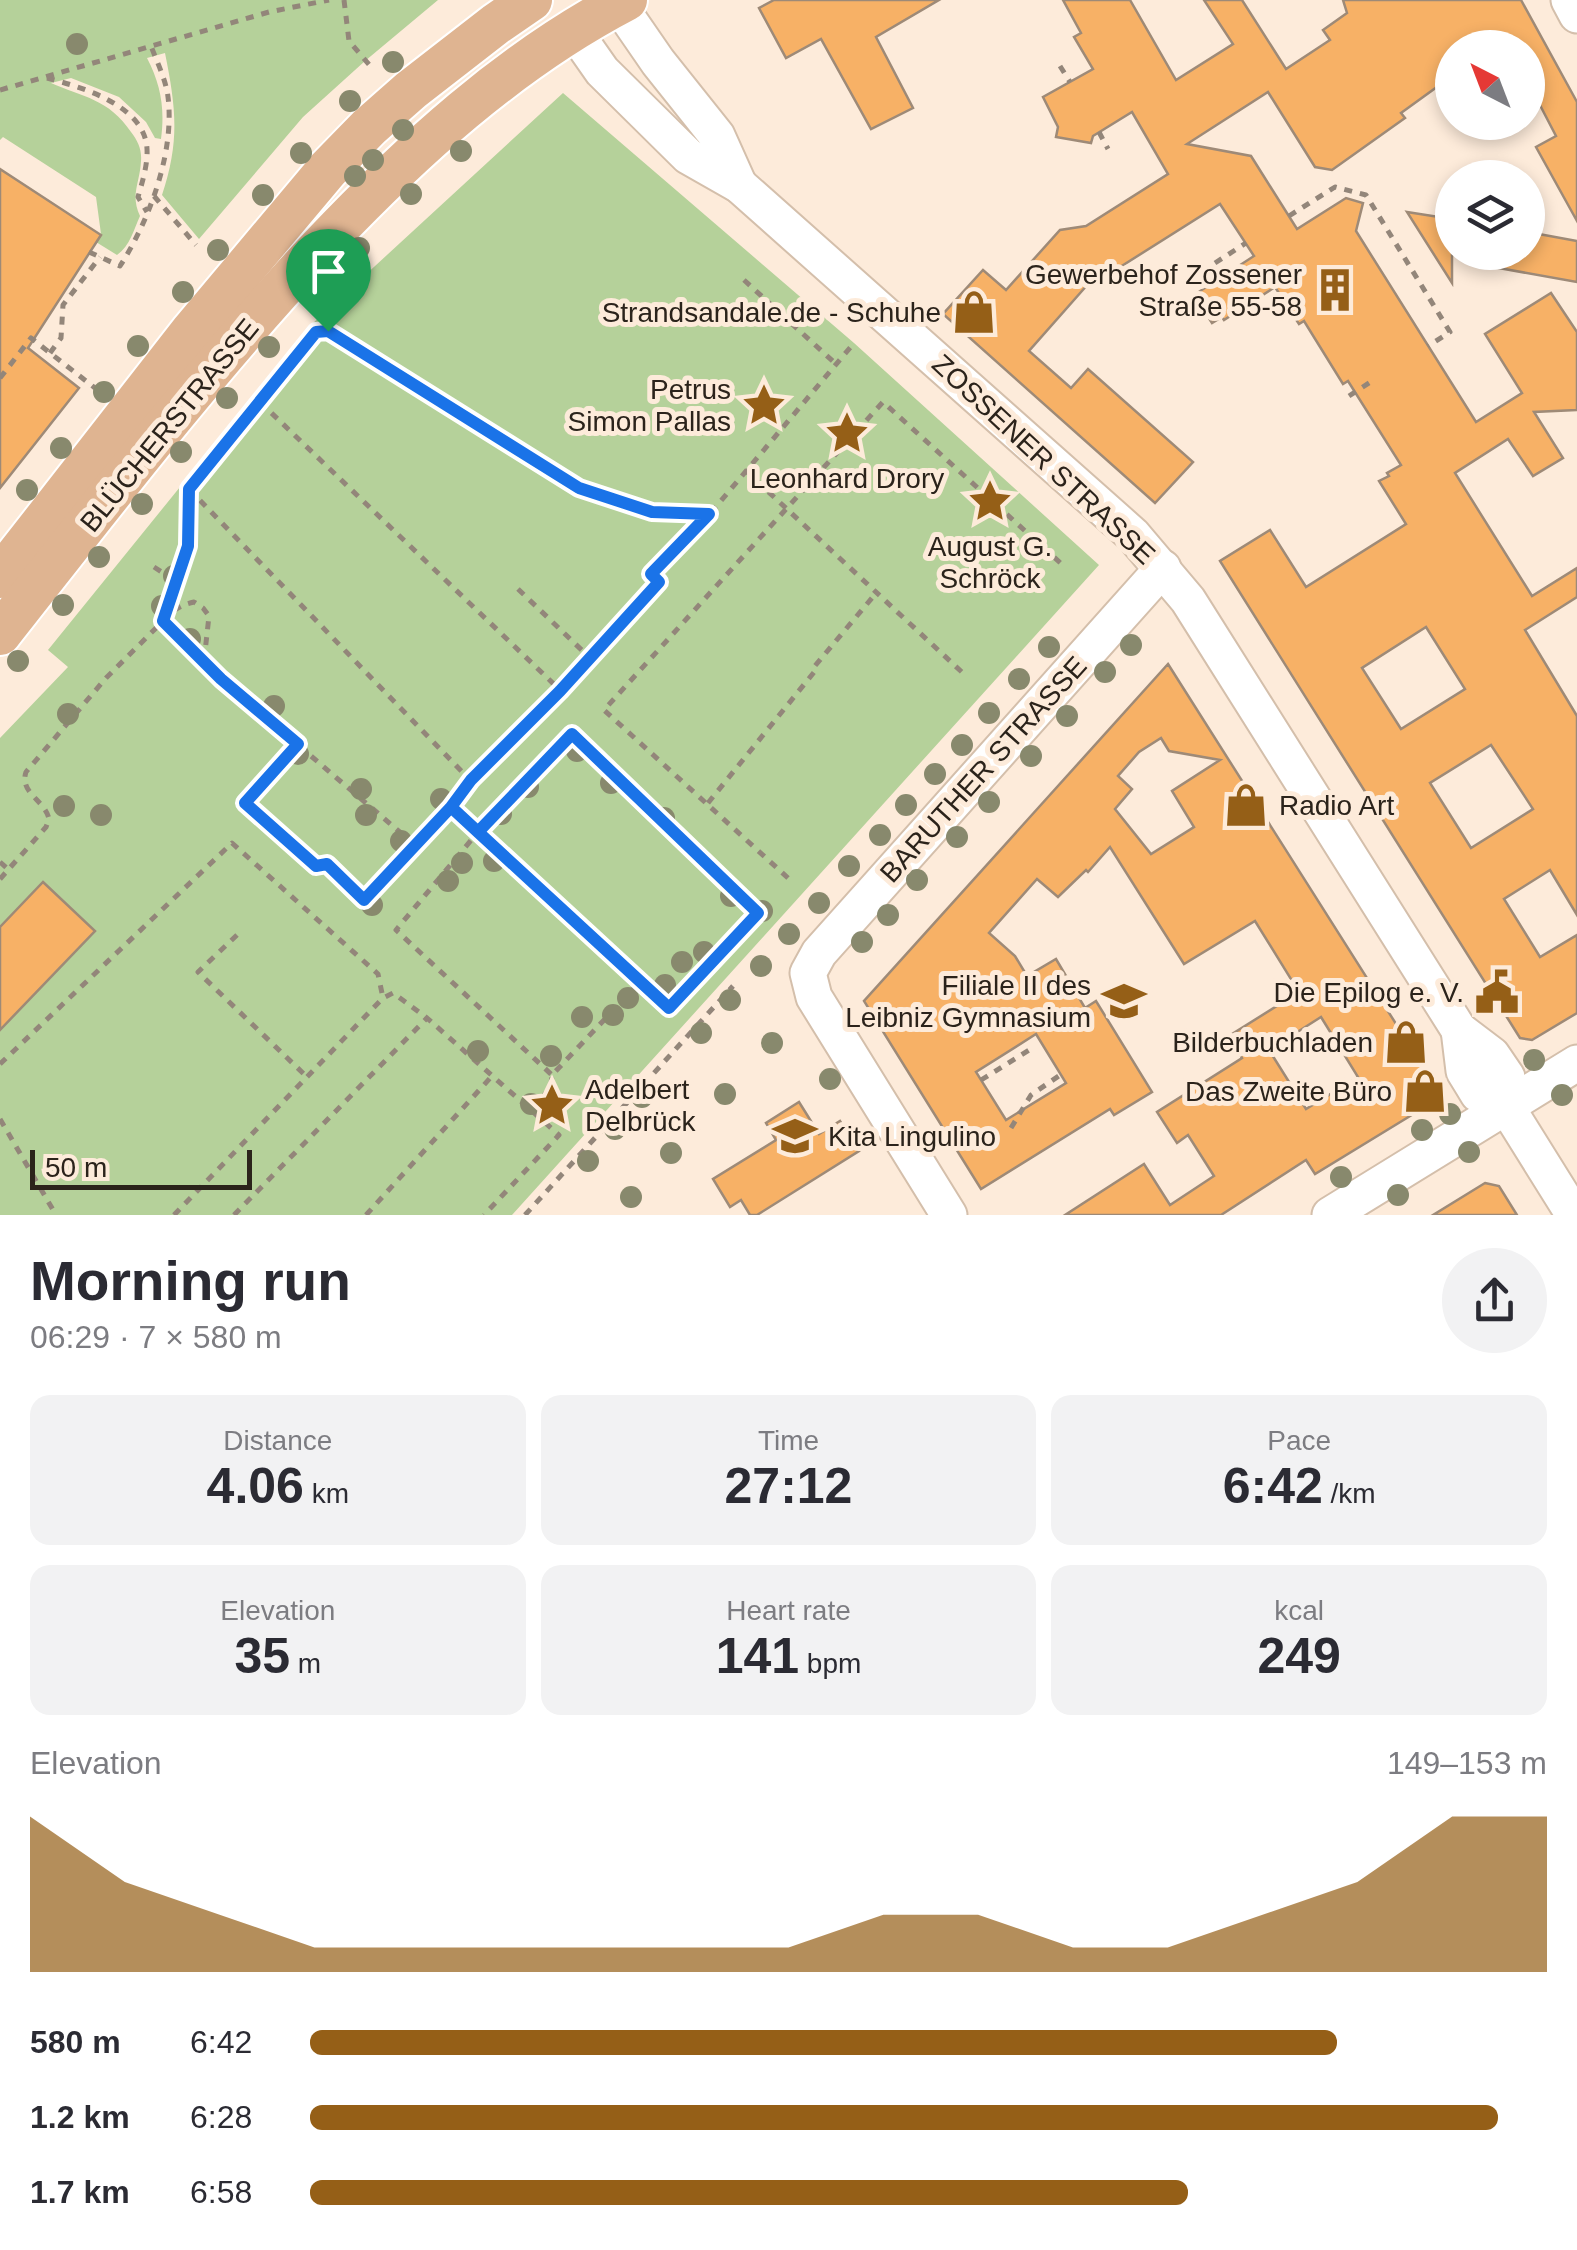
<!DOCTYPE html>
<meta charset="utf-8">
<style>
body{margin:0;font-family:Arial,sans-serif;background:#f2f2f3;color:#2b2b33;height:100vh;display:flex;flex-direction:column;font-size:38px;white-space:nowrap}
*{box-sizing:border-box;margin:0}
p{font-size:32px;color:#7c7c81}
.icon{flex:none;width:55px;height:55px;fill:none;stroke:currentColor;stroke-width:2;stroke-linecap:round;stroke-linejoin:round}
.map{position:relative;height:1215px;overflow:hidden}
.details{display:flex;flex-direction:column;background:#fff;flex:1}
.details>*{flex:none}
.needle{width:65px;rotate:318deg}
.controls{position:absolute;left:1435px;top:30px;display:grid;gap:20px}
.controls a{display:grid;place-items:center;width:110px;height:110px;border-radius:50%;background:#fff;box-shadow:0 5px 15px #0003;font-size:50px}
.scale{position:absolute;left:30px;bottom:25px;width:222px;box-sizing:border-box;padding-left:10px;border:5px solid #2b231b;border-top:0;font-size:28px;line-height:35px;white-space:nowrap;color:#2b231b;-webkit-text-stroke:8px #fdebda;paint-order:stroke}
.pin{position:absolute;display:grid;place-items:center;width:85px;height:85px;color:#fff;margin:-102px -42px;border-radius:50% 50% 50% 0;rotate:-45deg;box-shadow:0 0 10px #0007}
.pin .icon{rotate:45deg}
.round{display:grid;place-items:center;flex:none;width:105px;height:105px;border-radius:52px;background:#f2f2f3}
.summary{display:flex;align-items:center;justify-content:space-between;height:170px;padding:0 30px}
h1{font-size:55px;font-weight:700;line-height:75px}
.stats{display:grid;grid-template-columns:repeat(3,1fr);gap:15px;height:170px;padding:10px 30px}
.stats div{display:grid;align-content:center;border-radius:20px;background:#f2f2f3;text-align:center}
.stats b{font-size:50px;font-weight:700}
.stats small{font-size:28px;font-weight:400}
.stats p{font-size:28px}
.chart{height:280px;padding:20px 30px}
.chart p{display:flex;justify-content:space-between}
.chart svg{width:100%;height:180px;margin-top:10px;fill:#955f17;opacity:.7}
ul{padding:0 30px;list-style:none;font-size:32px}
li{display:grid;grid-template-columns:160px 120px 1fr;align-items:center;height:75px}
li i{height:25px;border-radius:12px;background:#955f17}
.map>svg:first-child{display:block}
.green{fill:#b5d19a}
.building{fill:#f7b166;stroke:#9e8a77;stroke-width:2.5;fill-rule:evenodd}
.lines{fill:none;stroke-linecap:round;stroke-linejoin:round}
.minor-casing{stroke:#d4bfab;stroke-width:39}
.major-casing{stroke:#fff;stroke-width:46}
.path{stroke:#93867a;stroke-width:5;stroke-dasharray:8 8;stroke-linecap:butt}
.minor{stroke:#fff;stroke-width:35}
.major{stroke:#dfb491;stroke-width:42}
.tree{fill:#88896d}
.route-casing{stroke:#fff;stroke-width:20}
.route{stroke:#1a73e8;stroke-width:12}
.labels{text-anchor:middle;stroke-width:10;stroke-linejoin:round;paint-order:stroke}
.poi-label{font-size:28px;fill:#2b231b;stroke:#fdebda;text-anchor:end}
.street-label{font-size:28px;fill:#2b231b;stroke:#fdebda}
</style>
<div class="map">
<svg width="1577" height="1215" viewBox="0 0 1577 1215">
<rect width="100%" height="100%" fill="#fdebda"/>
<g class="green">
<path d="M0 0H438L365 61 303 117 199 239 162 195C180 141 176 108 165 53L147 58C161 85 165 109 161 139L155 138 146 122 119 97 71 78 51 83C83 97 109 99 131 132 138 141 142 150 141 161 140 183 130 195 140 216 134 229 130 246 117 255L96 242 101 234 96 197 3 137 0 140Z"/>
<polygon points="563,93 854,343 1099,565 512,1215 0,1215 0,738 68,667 48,650 312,324"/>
</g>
<g class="building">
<polygon points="774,0 939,0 876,37 913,108 871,129 821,39 786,58 759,8"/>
<path d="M1063 0H1130L1176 80 1233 44 1204 0H1242L1286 69 1330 40 1323 30 1347 13 1343 0H1521L1577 102V221L1536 147 1556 136 1528 82V48H1452V76L1401 113 1405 118 1332 170 1315 167 1268 92 1187 144 1251 156 1297 229 1346 198 1363 203 1356 231 1476 422 1522 393 1485 334 1551 293 1577 332V410L1534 412 1563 458 1533 476 1508 439 1455 473 1532 596 1577 568V597L1525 630 1577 716V915L1550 870 1504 899 1540 957 1577 935V1013L1532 1040 1520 1038 1220 561 1270 530 1306 587 1406 524 1379 481 1389 476 1387 473 1401 465 1348 381 1343 384 1304 321 1299 324 1275 287 1224 320 1222 317 1212 323 1194 295 1254 256 1220 204 1109 274 1104 266 1029 351 1071 388 1088 369 1193 462 1155 503 943 314 983 270 1006 290 1060 230 1086 226 1168 174 1132 112 1093 136 1091 143 1056 137 1058 127 1043 97 1093 69 1074 37 1081 33ZM1426 627 1465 689 1401 729 1362 668ZM1491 745 1533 809 1471 848 1430 783Z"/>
<polygon points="0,169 101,235 28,348 79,388 0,488"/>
<polygon points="1407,212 1452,219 1452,283"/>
<polygon points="1528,232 1577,241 1577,282 1482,265 1483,252 1528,252"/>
<path d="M1168 664 1436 1087 1433 1102 1315 1174 1306 1160 1221 1215H1065L1144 1164 1170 1205 1214 1176 1188 1135 1177 1143 1157 1112 1242 1058 1229 1036 1299 992 1255 921 1184 964 1110 847 1088 872 1086 870 1058 897 1037 879 989 933 1015 956 1027 976 1056 959 1085 1008 1096 1001 1152 1092 1114 1115 1110 1109 981 1189 864 1001ZM1161 738 1169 751 1220 760 1172 791 1194 827 1151 854 1115 809 1132 789 1118 776 1139 752ZM1321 1017 1358 1077 1306 1109 1269 1050ZM1036 1034 1066 1083 1006 1120 976 1072Z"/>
<polygon points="43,882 95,931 0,1030 0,927"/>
<polygon points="799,1102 819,1134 840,1121 859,1151 757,1215 750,1215 741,1200 730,1207 713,1179 776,1140 766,1123"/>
<polygon points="1485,1183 1499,1186 1517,1215 1433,1215"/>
</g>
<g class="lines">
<g class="minor-casing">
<g id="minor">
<polyline points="1569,0 1577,15"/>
<polyline points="618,4 658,62 717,136 739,185"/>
<polyline points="574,31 602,71 688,156 739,185 1133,535 1188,600 1459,1030 1492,1055 1507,1077 1506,1106"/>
<polyline points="1459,1030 1464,1071 1472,1084 1478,1094 1506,1106 1574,1215"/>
<polyline points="949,1215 814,997 808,973 819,953 1163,568"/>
<polyline points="1330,1215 1577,1063"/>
</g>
</g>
<g class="major-casing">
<g id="major">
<polyline points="0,577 192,331 328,169 369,127 411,90 496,24 531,0"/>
<path d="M0 634C104 502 205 370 320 247 410 152 509 61 626 0"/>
</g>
</g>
<g class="path">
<polyline points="344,0 349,41 372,68"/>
<polyline points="1060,66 1070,82"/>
<path d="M47 78C81 87 145 105 147 149 148 164 142 183 138 197L147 212"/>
<polyline points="0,90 269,12 329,0"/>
<polyline points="1099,132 1108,149"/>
<polyline points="154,196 196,245"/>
<polyline points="1289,216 1335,187 1366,195 1450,332 1428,346"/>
<path d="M89 252 120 266C149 221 175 152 168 97 166 80 157 62 151 46"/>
<polyline points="1215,263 1246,243"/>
<polyline points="744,280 837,365"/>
<polyline points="50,353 61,338 63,305 100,257"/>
<polyline points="0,378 31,338 95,388"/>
<polyline points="1349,396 1372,381"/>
<polyline points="260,402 561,691"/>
<polyline points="745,470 965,675"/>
<polyline points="189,489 471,781"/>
<polyline points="154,567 177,582"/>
<polyline points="518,589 590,658"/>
<path d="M204 661 209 616 203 608 194 602C180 605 173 610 163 621L221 679 415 845"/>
<polyline points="298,743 245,803 316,866 327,864 364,900 451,807 471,781 561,691 659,582 651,574 709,515"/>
<polyline points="708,803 815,671 814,667 877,592"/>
<polyline points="451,807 478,832 669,1008 758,913 572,734 478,832 396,930 552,1075"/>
<polyline points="0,862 9,870"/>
<polyline points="788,878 604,710 883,402 1066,568"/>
<path d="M0 879 46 827 49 819C45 800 19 793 26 772L106 678 163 621 188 546 189 489 316 332 328 331 336 336 579 489 652 512 709 515 854 343"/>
<polyline points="237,935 198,972 307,1077"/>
<polyline points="0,1064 232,843 378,974 383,998 393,993 427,1018 559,1135 484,1215"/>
<polyline points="981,1080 1034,1047"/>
<polyline points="533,1112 551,1085 552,1075 640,982"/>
<polyline points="0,1119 56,1215"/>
<polyline points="1011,1128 1031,1095 1063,1073"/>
<polyline points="174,1215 383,998"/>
<polyline points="234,1215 427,1018"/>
<polyline points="366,1215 492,1076"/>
<polyline points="525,1215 733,986"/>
</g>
<use href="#minor" class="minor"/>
<use href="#major" class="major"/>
</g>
<g class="tree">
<circle cx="77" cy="44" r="11"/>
<circle cx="393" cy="62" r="11"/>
<circle cx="350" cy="101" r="11"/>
<circle cx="403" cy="130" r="11"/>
<circle cx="461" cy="151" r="11"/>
<circle cx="301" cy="153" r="11"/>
<circle cx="373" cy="160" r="11"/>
<circle cx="355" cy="176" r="11"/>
<circle cx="411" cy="194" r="11"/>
<circle cx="263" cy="195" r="11"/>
<circle cx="359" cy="248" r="11"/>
<circle cx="218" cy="250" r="11"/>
<circle cx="183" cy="292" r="11"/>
<circle cx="317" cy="294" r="11"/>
<circle cx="138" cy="346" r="11"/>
<circle cx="269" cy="347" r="11"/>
<circle cx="104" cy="392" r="11"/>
<circle cx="227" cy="398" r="11"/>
<circle cx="61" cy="448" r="11"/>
<circle cx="181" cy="452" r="11"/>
<circle cx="27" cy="490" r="11"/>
<circle cx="142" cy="504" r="11"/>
<circle cx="99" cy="557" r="11"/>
<circle cx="174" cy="576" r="11"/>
<circle cx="63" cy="605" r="11"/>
<circle cx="162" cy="606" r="11"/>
<circle cx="190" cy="639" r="11"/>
<circle cx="1131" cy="645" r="11"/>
<circle cx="1049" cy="647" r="11"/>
<circle cx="18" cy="661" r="11"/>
<circle cx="1105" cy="672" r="11"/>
<circle cx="1019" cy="679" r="11"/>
<circle cx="274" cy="706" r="11"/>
<circle cx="989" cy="713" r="11"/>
<circle cx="68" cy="714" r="11"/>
<circle cx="1067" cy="716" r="11"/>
<circle cx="962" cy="745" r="11"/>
<circle cx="577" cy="751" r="11"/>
<circle cx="298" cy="754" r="11"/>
<circle cx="1031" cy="756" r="11"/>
<circle cx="935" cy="774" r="11"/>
<circle cx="611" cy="783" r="11"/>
<circle cx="528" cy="787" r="11"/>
<circle cx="361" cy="789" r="11"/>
<circle cx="441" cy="799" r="11"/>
<circle cx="989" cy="802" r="11"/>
<circle cx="906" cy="805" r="11"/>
<circle cx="64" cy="806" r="11"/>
<circle cx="501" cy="814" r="11"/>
<circle cx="101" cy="815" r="11"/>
<circle cx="366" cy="815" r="11"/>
<circle cx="664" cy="818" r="11"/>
<circle cx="880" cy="835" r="11"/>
<circle cx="957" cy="837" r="11"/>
<circle cx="401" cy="841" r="11"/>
<circle cx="494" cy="861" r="11"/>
<circle cx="462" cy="863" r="11"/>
<circle cx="849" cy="866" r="11"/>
<circle cx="917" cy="880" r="11"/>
<circle cx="448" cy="881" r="11"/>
<circle cx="731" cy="896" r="11"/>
<circle cx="819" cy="903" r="11"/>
<circle cx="372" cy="905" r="11"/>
<circle cx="762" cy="911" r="11"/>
<circle cx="888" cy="915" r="11"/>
<circle cx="789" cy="934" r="11"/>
<circle cx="862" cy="942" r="11"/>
<circle cx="704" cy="952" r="11"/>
<circle cx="682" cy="962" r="11"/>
<circle cx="761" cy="966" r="11"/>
<circle cx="665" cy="985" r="11"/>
<circle cx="628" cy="998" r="11"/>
<circle cx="730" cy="1000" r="11"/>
<circle cx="613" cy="1015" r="11"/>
<circle cx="582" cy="1017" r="11"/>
<circle cx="701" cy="1033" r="11"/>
<circle cx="772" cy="1043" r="11"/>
<circle cx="478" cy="1051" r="11"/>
<circle cx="551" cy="1056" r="11"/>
<circle cx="1534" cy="1060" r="11"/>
<circle cx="830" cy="1079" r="11"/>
<circle cx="725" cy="1094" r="11"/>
<circle cx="1562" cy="1095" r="11"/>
<circle cx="642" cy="1097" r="11"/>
<circle cx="531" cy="1104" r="11"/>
<circle cx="1450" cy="1114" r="11"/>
<circle cx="615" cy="1129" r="11"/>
<circle cx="1422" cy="1130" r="11"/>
<circle cx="1469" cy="1152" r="11"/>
<circle cx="671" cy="1153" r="11"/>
<circle cx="588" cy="1161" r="11"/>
<circle cx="1341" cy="1177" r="11"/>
<circle cx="1398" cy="1195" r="11"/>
<circle cx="631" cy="1197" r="11"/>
</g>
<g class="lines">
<g class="route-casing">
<polyline id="route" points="328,331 316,332 189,489 188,546 163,621 221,679 298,744 245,803 316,866 327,864 364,900 451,807 478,832 669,1008 758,913 572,734 478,832 451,807 471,780 560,691 659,582 651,574 709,514 652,512 579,488 328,331"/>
</g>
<use href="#route" class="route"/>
</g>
<defs>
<g id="building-bare" transform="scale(3.45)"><path d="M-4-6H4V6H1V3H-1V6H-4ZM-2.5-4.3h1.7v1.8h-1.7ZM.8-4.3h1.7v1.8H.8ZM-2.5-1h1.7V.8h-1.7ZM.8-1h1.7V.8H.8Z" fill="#955f17" stroke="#fdebda" stroke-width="2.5" paint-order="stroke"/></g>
<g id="shop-bare" transform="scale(3.45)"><path d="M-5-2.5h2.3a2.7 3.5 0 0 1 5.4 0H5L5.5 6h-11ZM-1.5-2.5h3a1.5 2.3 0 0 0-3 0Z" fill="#955f17" stroke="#fdebda" stroke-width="2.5" paint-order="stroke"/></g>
<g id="sight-bare" transform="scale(3.45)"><path d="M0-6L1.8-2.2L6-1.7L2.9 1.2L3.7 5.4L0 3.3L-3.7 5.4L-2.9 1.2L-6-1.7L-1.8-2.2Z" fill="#955f17" stroke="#fdebda" stroke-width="2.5" paint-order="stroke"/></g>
<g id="civic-bare" transform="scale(3.45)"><path d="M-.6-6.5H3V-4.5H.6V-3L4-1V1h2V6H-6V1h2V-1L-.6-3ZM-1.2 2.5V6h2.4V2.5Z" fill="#955f17" stroke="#fdebda" stroke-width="2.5" paint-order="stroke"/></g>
<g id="school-bare" transform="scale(3.45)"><path d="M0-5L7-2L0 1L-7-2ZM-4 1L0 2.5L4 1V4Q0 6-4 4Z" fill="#955f17" stroke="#fdebda" stroke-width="2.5" paint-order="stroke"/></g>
</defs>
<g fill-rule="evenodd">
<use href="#building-bare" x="1335" y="290"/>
<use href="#shop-bare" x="974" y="312"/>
<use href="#sight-bare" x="764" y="405"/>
<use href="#sight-bare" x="847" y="433"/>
<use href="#sight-bare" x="990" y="501"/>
<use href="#shop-bare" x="1246" y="805"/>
<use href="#civic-bare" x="1497" y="992"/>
<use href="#school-bare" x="1124" y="1001"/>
<use href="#shop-bare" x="1406" y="1042"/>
<use href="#shop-bare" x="1425" y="1091"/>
<use href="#sight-bare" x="552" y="1105"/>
<use href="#school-bare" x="795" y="1136"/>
</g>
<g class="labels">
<g class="poi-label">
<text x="1302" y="284">Gewerbehof Zossener<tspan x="1302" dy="32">Straße 55-58</tspan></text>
<text x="941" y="322">Strandsandale.de - Schuhe</text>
<text x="731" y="399">Petrus<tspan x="731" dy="32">Simon Pallas</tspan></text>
<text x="847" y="488" text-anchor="middle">Leonhard Drory</text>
<text x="990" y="556" text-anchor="middle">August G.<tspan x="990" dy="32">Schröck</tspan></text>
<text x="1279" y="815" text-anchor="start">Radio Art</text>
<text x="1091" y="995">Filiale II des<tspan x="1091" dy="32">Leibniz Gymnasium</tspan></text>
<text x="1464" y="1002">Die Epilog e. V.</text>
<text x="1373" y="1052">Bilderbuchladen</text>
<text x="585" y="1099" text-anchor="start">Adelbert<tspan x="585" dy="32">Delbrück</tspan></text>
<text x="1392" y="1101">Das Zweite Büro</text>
<text x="828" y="1146" text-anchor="start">Kita Lingulino</text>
</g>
<g class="street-label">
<text transform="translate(169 425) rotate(-51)" y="10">BLÜCHERSTRASSE</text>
<text transform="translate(1044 459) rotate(43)" y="10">ZOSSENER STRASSE</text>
<text transform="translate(983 769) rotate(-48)" y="10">BARUTHER STRASSE</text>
</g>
</g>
</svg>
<div class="controls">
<a><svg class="needle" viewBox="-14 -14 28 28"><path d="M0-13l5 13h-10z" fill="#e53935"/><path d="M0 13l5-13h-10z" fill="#7c7c81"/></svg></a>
<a><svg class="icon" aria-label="layers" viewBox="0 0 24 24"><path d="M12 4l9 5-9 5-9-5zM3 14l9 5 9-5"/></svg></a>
</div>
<div class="scale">50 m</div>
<div class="pin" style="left:328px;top:331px;background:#1e9e55"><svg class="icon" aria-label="arrive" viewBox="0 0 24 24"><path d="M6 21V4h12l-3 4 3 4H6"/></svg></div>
</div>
<section class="details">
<div class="summary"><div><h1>Morning run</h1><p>06:29 · 7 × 580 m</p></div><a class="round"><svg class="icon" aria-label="share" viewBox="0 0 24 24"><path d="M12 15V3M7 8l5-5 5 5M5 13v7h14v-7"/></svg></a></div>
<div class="stats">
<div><p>Distance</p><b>4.06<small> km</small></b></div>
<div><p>Time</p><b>27:12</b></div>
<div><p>Pace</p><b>6:42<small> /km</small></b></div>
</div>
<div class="stats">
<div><p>Elevation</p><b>35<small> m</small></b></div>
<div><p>Heart rate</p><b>141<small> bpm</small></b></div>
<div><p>kcal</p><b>249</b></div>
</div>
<div class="chart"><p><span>Elevation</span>149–153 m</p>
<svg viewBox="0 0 160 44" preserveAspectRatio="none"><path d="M0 44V6L10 22L20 30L30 38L40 38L50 38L60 38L70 38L80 38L90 30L100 30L110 38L120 38L130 30L140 22L150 6L160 6V44z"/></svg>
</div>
<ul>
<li><b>580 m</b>6:42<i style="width:83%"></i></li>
<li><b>1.2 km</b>6:28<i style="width:96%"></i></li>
<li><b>1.7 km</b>6:58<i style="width:71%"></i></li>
</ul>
</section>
